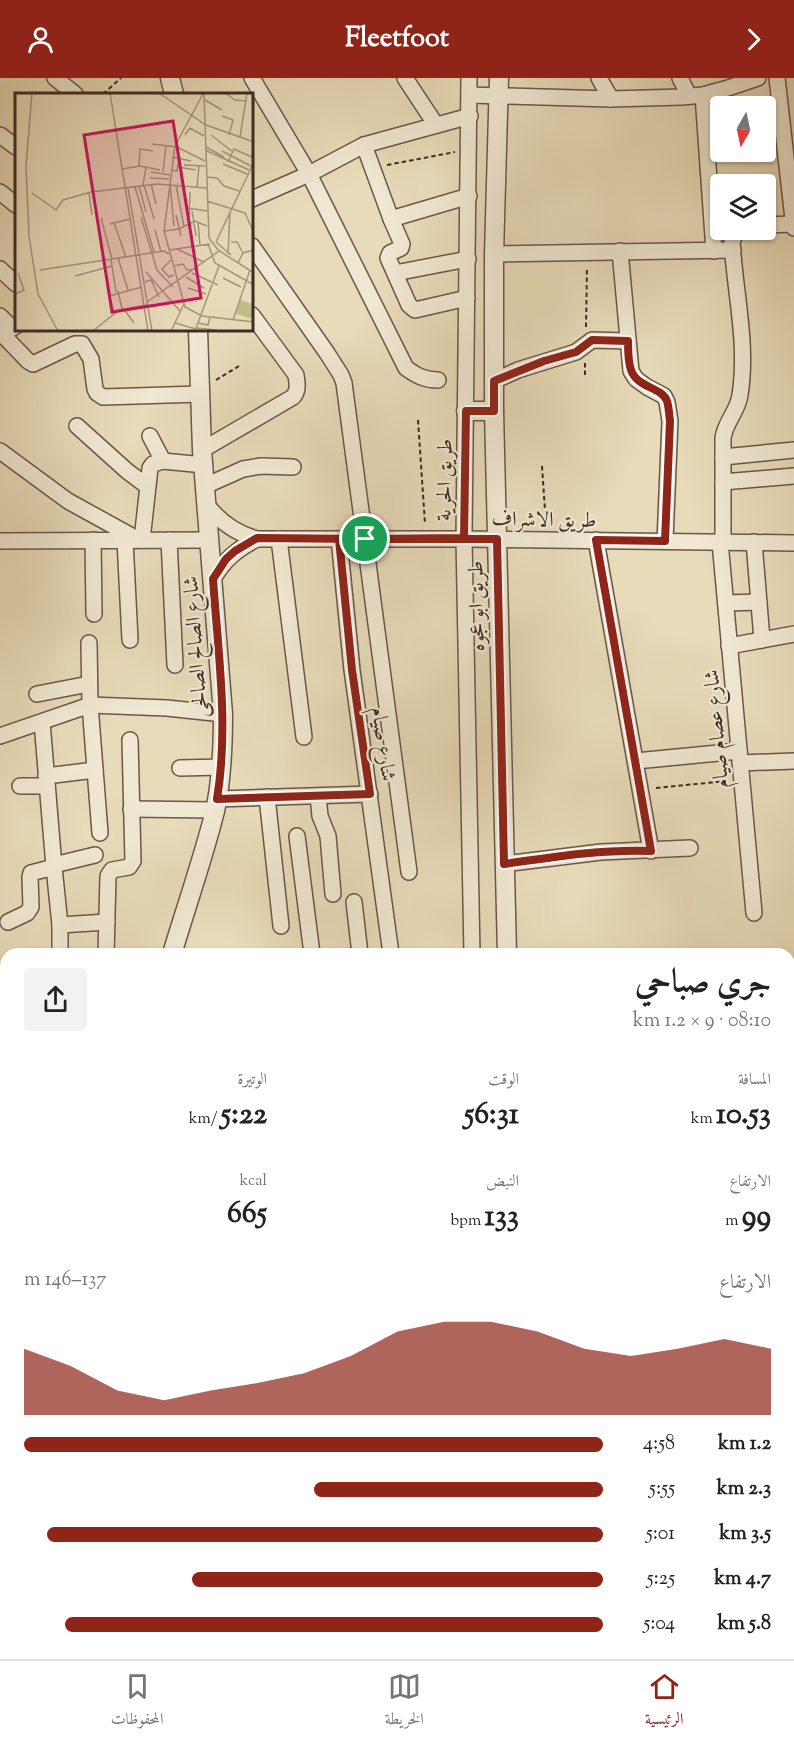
<!DOCTYPE html>
<html lang="ar">
<meta charset="utf-8">
<style>
body{margin:0;font-family:"Sorts Mill Goudy",Amiri,serif;background:#f2f2f2;color:#222;direction:rtl;height:100vh;display:flex;flex-direction:column;font-size:22px;white-space:nowrap}
*{box-sizing:border-box;margin:0}
p{font-size:20px;color:#767676}
.icon{flex:none;width:33px;height:33px;fill:none;stroke:currentColor;stroke-width:2;stroke-linecap:round;stroke-linejoin:round}
.map{position:relative;flex:1;overflow:hidden;direction:ltr}
.sheet{position:absolute;left:0px;top:870px;width:795px;height:711px;display:flex;flex-direction:column;background:#fff;border-radius:18px 18px 0 0;box-shadow:0 2px 4px #0004;direction:rtl}
.sheet>*{flex:none}
.needle{width:39px;rotate:189deg}
.fabs{position:absolute;left:710px;top:18px;display:grid;gap:12px}
.fabs a{display:grid;place-items:center;width:66px;height:66px;border-radius:6px;background:#fff;box-shadow:0 2px 4px #0004;font-size:30px}
.pin{position:absolute;display:grid;place-items:center;width:51px;height:51px;color:#fff;margin:-26px;border:3px solid #fff;border-radius:50%;box-shadow:0 2px 6px #0007}
.round{display:grid;place-items:center;flex:none;width:63px;height:63px;border-radius:6px;background:#f2f2f2}
.headline{display:flex;align-items:center;justify-content:space-between;height:102px;padding:0 24px}
h1{font-size:33px;font-weight:700;line-height:45px}
.stats{display:grid;grid-template-columns:repeat(3,1fr);gap:9px;height:102px;padding:6px 24px}
.stats div{display:grid;align-content:center}
.stats b{font-size:30px;font-weight:700}
.stats small{font-size:16px;font-weight:400}
.stats p{font-size:16px}
.chart{height:168px;padding:12px 24px}
.chart p{display:flex;justify-content:space-between}
.chart svg{width:100%;height:108px;margin-top:6px;fill:#8f2418;opacity:.7}
ul{padding:0 24px;list-style:none;font-size:20px}
li{display:grid;grid-template-columns:96px 72px 1fr;align-items:center;height:45px}
li i{height:15px;border-radius:8px;background:#8f2418}
header{display:flex;justify-content:space-between;align-items:center;height:78px;padding:0 24px;background:#8f2418;color:#fff;font-size:27px;font-weight:700}
.tab-bar{display:flex;justify-content:space-around;align-items:center;height:84px;border-top:2px solid #e0e0e0;background:#fff;font-size:16px;color:#767676}
.tab-bar a{display:grid;justify-items:center;gap:3px}
.tab-bar .current{color:#8f2418}
.map>svg:first-child{display:block}
.lines{fill:none;stroke-linecap:round;stroke-linejoin:round}
.minor-casing{stroke:#68584a;stroke-width:18}
.tertiary-casing{stroke:#68584a;stroke-width:21}
.path{stroke:#3d2c25;stroke-width:2;stroke-dasharray:4.5 3;stroke-linecap:butt}
.minor{stroke:#f0e8d2;stroke-width:15}
.tertiary{stroke:#f0e8d2;stroke-width:18}
.route-casing{stroke:#fff;stroke-width:12}
.route{stroke:#8f2418;stroke-width:8}
.labels{text-anchor:middle;stroke-width:4.5;stroke-linejoin:round;paint-order:stroke}
.street-label{font-size:21px;fill:#3d2c25;stroke:#f0e8d2}
.inset-road{fill:none;stroke:#a4957e;stroke-width:1.5}
.view{fill:#c2185b;fill-opacity:0.15;stroke:#c2185b;stroke-width:3}
.inset-edge{fill:none;stroke:#3d2c25;stroke-width:3}
</style>
<header><svg class="icon" aria-label="forward" viewBox="0 0 24 24"><path d="M9 5l7 7-7 7"/></svg>Fleetfoot<svg class="icon" aria-label="person" viewBox="0 0 24 24"><circle cx="12" cy="8" r="4"/><path d="M4 21q1-7 8-7t8 7"/></svg></header>
<div class="map">
<svg width="794" height="1581" viewBox="0 0 794 1581">
<rect width="100%" height="100%" fill="#e8dbb9"/>
<filter id="stains"><feTurbulence type="fractalNoise" baseFrequency=".00333" numOctaves="4"/><feColorMatrix values="0 0 0 0 .2 0 0 0 0 .09 0 0 0 0 .02 0 0 0 .5 -.17"/></filter>
<radialGradient id="worn" r=".72"><stop offset=".6" stop-color="#630" stop-opacity="0"/><stop offset="1" stop-color="#630" stop-opacity=".3"/></radialGradient>
<g class="lines">
<g class="minor-casing">
<g id="minor">
<polyline points="55,0 75,16"/>
<path d="M252 0 309 96 406 290C417 298 425 302 438 302"/>
<polyline points="405,0 436,47"/>
<polyline points="469,0 464,461 472,876"/>
<polyline points="599,0 611,21"/>
<polyline points="680,0 689,18"/>
<polyline points="777,0 794,150"/>
<polyline points="469,17 611,21 682,19 703,17 725,11 758,0"/>
<polyline points="703,17 714,173"/>
<polyline points="0,57 16,69"/>
<polyline points="364,67 391,141 402,166 401,170 390,175 388,180 409,227 415,232 467,220"/>
<polyline points="0,114 16,127"/>
<polyline points="252,121 309,96 364,67 470,38"/>
<polyline points="391,141 469,118"/>
<polyline points="765,147 793,146"/>
<polyline points="252,168 327,275 341,297 344,305 409,794"/>
<polyline points="620,173 631,293 636,301 647,309 664,318 667,324 670,343 665,463"/>
<polyline points="494,176 733,172"/>
<polyline points="0,191 16,206"/>
<polyline points="395,195 468,181"/>
<polyline points="0,238 12,250"/>
<polyline points="2,256 28,283 33,286 75,266 82,266 91,281 95,311 97,315 103,319 200,316"/>
<polyline points="0,257 16,248"/>
<polyline points="494,303 518,292 576,274 592,262 628,263"/>
<polyline points="77,348 127,393 147,408"/>
<polyline points="150,358 163,383"/>
<path d="M202 372 293 319C299 312 297 305 296 297L252 237"/>
<polyline points="0,373 68,423 137,461"/>
<polyline points="723,379 794,372"/>
<polyline points="723,404 794,398"/>
<polyline points="205,408 243,391 261,388 293,389"/>
<path d="M207 427C220 444 235 455 257 461H464L794 465"/>
<polyline points="279,461 304,659"/>
<polyline points="339,461 352,592 391,876"/>
<polyline points="93,462 94,536"/>
<polyline points="125,462 130,562"/>
<polyline points="142,462 150,390 153,386 163,383 204,387"/>
<polyline points="169,462 175,587"/>
<polyline points="596,462 651,773"/>
<polyline points="0,463 210,462"/>
<polyline points="720,464 754,835"/>
<path d="M723 464V360C725 344 738 333 740 317 748 266 735 215 732 164L737 152"/>
<polyline points="754,464 762,562"/>
<path d="M213 501C224 482 237 471 257 461"/>
<polyline points="726,525 759,524"/>
<polyline points="89,565 90,627 100,755"/>
<polyline points="729,568 794,556"/>
<polyline points="37,616 89,606"/>
<polyline points="42,644 54,789 60,847 60,876"/>
<polyline points="0,658 90,627 167,630 223,636"/>
<polyline points="636,683 739,673"/>
<polyline points="740,685 794,683"/>
<polyline points="180,690 221,689"/>
<polyline points="46,698 95,692"/>
<polyline points="20,708 47,708"/>
<polyline points="318,718 320,738 328,758 333,816"/>
<polyline points="267,719 281,848"/>
<polyline points="217,721 370,716"/>
<polyline points="131,731 215,732"/>
<polyline points="297,758 312,876"/>
<polyline points="504,786 601,774 690,770"/>
<polyline points="54,787 95,777"/>
<polyline points="354,824 360,876"/>
<polyline points="8,844 27,835 31,829 30,799 31,795 54,789"/>
<polyline points="60,847 107,844"/>
<polyline points="106,876 108,798 112,792 129,789 133,783 130,662"/>
<polyline points="0,992 6,915"/>
<polyline points="0,1006 6,1007"/>
<polyline points="789,1072 794,1072"/>
<polyline points="0,1165 6,1166"/>
<polyline points="0,1233 6,1215"/>
<polyline points="0,1249 6,1251"/>
<polyline points="0,1351 6,1354"/>
<polyline points="0,1425 6,1429"/>
<polyline points="0,1509 2,1511"/>
</g>
</g>
<g class="tertiary-casing">
<g id="tertiary">
<polyline points="170,0 174,16"/>
<polyline points="499,0 494,176 494,333 507,876"/>
<polyline points="466,333 494,333"/>
<path d="M172 876C186 829 203 781 215 733 222 701 223 668 223 636L202 372 198 252"/>
<polyline points="0,1391 6,1382"/>
<polyline points="505,1581 505,1575"/>
</g>
</g>
<g class="path">
<polyline points="103,16 121,0"/>
<polyline points="387,87 455,74"/>
<polyline points="586,249 587,189"/>
<polyline points="585,297 585,285"/>
<polyline points="216,302 239,288"/>
<polyline points="418,342 425,446"/>
<polyline points="542,388 546,447"/>
<polyline points="656,710 727,703"/>
</g>
<use href="#minor" class="minor"/>
<use href="#tertiary" class="tertiary"/>
</g>
<g class="lines">
<g class="route-casing">
<path id="route" d="M365 461 257 460 235 473 226 481 213 501C218 574 229 648 217 721L370 716 352 592 339 461H497L504 786C553 779 602 771 651 773L596 462 665 463 670 343C669 337 669 329 667 323 662 309 637 310 631 292 628 284 628 273 628 263L592 262 576 274 544 283 494 303V333H466L464 460 365 461"/>
</g>
<use href="#route" class="route"/>
</g>
<g class="labels">
<g class="street-label">
<text transform="translate(444 402) rotate(-89)" y="7">طريق الحرية</text>
<text transform="translate(544 441) rotate(1)" y="7">طريق الاشراف</text>
<text transform="translate(476 528) rotate(-91)" y="7">طريق ابو عجوه</text>
<text transform="translate(195 569) rotate(-94)" y="7">شارع الصالح الصالحى</text>
<text transform="translate(716 651) rotate(-95)" y="7">شارع عصام صيام</text>
<text transform="translate(384 666) rotate(82)" y="7">شارع صيام</text>
</g>
</g>
<g transform="translate(15 15)">
<rect width="238" height="238" fill="#e8dbb9"/>
<path d="M225 207 238 211V226L221 221Z" fill="#bdbe8a"/>
<path class="inset-road" d="M17 0 11 73 14 143 23 201 43 238M95 0 133 238M144 0 191 32 239 49M189 0 194 145 203 157 239 180M210 0 220 7 232 8M188 1 160 53 149 138 170 214 187 223 239 229M190 7 207 17M207 23 218 27 214 42M170 42 175 35 189 43M196 42 218 59M225 44 232 0M137 51 162 54 190 68M191 54 209 64M190 57 234 77M207 58 236 73M157 64 176 68M213 69 219 56 239 65M208 71 232 81M169 72 190 73M124 73 125 56 138 58M163 74 181 77M107 76 125 73 145 77M156 77 162 78 164 65M136 79 155 82M148 79 151 52M191 84 202 85 209 93 224 98M135 85 154 86M136 91 141 111M155 91 159 133M128 92 131 74M129 92 139 126M161 92 169 134M124 93 131 119M120 94 139 159M182 94 184 73M113 95 137 238M17 100 41 117 48 107 76 99 142 91 191 95M74 100 77 122M192 108 230 120 239 140M173 115 192 118M177 118 181 143M161 122 166 143M126 124 142 177 158 194M86 125 97 166M174 127 175 99M183 129 185 152M99 130 111 164M95 131 115 126M140 137 146 159M149 138 164 136 180 128 192 133M201 149 239 69M201 149 216 162M216 149H222L228 160M193 151 200 170 239 192M162 156 189 169M154 157 195 151M213 161 215 118M103 165 113 197M96 166 101 199M156 167 147 176 154 184 159 182M223 170 228 160 239 157M158 173 168 171 172 177 181 176M25 177 149 158 154 161M131 179 165 218M177 180 203 192M60 183 97 173M171 184 189 195M208 185 226 194M129 189 136 187 144 204M92 194 99 220M173 195 191 201M103 198 107 216M0 201 9 197 3 180M94 203 127 194M132 209 204 158M108 215 119 230M218 227 235 177M160 230 181 236M183 230 193 232 195 224M181 235 202 237M78 238 104 217 132 212M156 238 169 211M180 238 204 173"/>
<path class="view" d="M158 28 186 205 97 219 69 42Z"/>
<rect width="238" height="238" class="inset-edge"/>
</g>
<rect width="100%" height="100%" filter="url(#stains)"/>
<rect width="100%" height="100%" fill="url(#worn)"/>
</svg>
<div class="fabs">
<a><svg class="needle" viewBox="-14 -14 28 28"><path d="M0-13l5 13h-10z" fill="#e53935"/><path d="M0 13l5-13h-10z" fill="#767676"/></svg></a>
<a><svg class="icon" aria-label="layers" viewBox="0 0 24 24"><path d="M12 4l9 5-9 5-9-5zM3 14l9 5 9-5"/></svg></a>
</div>
<div class="pin" style="left:365px;top:461px;background:#1e9e55"><svg class="icon" aria-label="arrive" viewBox="0 0 24 24"><path d="M6 21V4h12l-3 4 3 4H6"/></svg></div>
<section class="sheet">
<div class="headline"><div><h1>جري صباحي</h1><p>08:10 · 9 × 1.2 km</p></div><a class="round"><svg class="icon" aria-label="share" viewBox="0 0 24 24"><path d="M12 15V3M7 8l5-5 5 5M5 13v7h14v-7"/></svg></a></div>
<div class="stats">
<div><p>المسافة</p><b>10.53<small> km</small></b></div>
<div><p>الوقت</p><b>56:31</b></div>
<div><p>الوتيرة</p><b>5:22<small> /km</small></b></div>
</div>
<div class="stats">
<div><p>الارتفاع</p><b>99<small> m</small></b></div>
<div><p>النبض</p><b>133<small> bpm</small></b></div>
<div><p>kcal</p><b>665</b></div>
</div>
<div class="chart"><p><span>الارتفاع</span>137–146 m</p>
<svg viewBox="0 0 160 44" preserveAspectRatio="none"><path d="M0 44V17L10 24L20 34L30 38L40 34L50 31L60 27L70 20L80 10L90 6L100 6L110 10L120 17L130 20L140 17L150 13L160 17V44z"/></svg>
</div>
<ul>
<li><b>1.2 km</b>4:58<i style="width:100%"></i></li>
<li><b>2.3 km</b>5:55<i style="width:50%"></i></li>
<li><b>3.5 km</b>5:01<i style="width:96%"></i></li>
<li><b>4.7 km</b>5:25<i style="width:71%"></i></li>
<li><b>5.8 km</b>5:04<i style="width:93%"></i></li>
</ul>
</section>
</div>
<nav class="tab-bar">
<a class="current"><svg class="icon" aria-label="home" viewBox="0 0 24 24"><path d="M3 11l9-7 9 7M6 9v11h12V9"/></svg>الرئيسية</a>
<a><svg class="icon" aria-label="map" viewBox="0 0 24 24"><path d="M3 6l6-2 6 2 6-2v14l-6 2-6-2-6 2zM9 4v14M15 6v14"/></svg>الخريطة</a>
<a><svg class="icon" aria-label="saved" viewBox="0 0 24 24"><path d="M7 4h10v16l-5-4-5 4z"/></svg>المحفوظات</a>
</nav>
